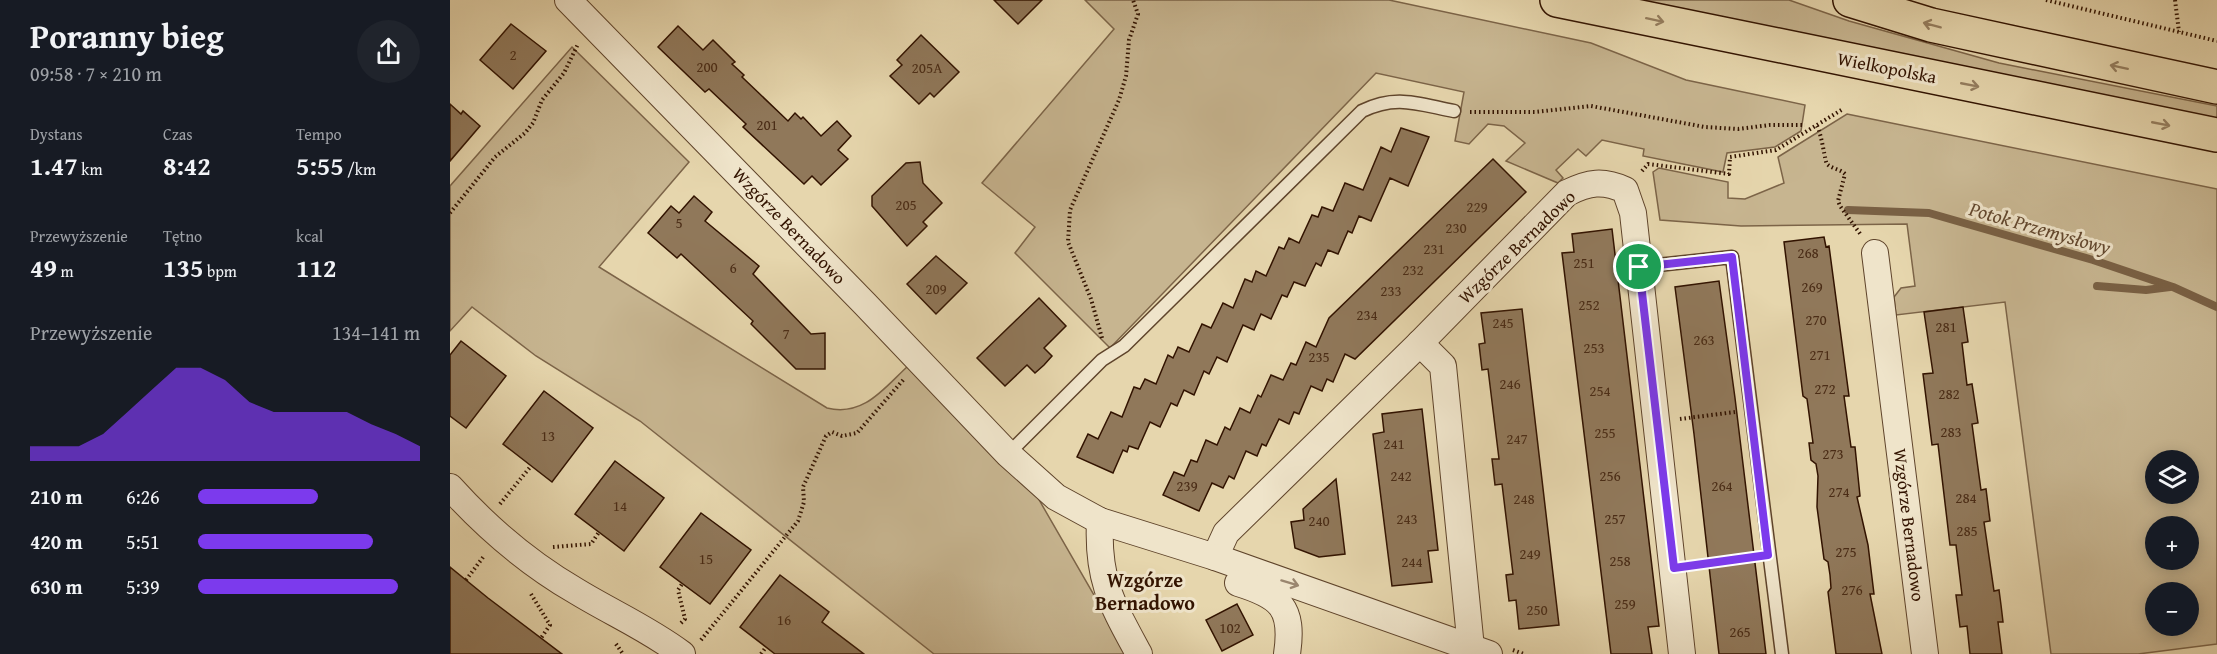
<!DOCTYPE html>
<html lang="pl">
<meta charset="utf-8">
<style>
body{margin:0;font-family:"Gentium Book Plus",serif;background:#20242c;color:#f1f3f6;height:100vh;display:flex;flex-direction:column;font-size:22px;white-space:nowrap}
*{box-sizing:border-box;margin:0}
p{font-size:20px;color:#9ea1a6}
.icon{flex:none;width:33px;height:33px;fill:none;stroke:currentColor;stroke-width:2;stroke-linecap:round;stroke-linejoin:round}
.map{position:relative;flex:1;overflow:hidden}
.drawer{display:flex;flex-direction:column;background:#171b24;width:450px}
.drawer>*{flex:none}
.fabs{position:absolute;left:1695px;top:450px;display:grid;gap:12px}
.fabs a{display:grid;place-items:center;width:54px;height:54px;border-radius:50%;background:#171b24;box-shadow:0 3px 15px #0003;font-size:30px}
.pin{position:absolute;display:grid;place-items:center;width:51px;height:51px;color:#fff;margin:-26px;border:3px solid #fff;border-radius:50%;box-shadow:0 2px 6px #0007}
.round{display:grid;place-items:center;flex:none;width:63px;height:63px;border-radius:32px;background:#20242c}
.overview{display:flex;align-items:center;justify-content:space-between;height:102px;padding:0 30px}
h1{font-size:33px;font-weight:700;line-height:45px}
.metrics{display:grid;grid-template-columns:repeat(3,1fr);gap:9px;height:102px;padding:6px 30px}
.metrics div{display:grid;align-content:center}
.metrics b{font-size:26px;font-weight:700}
.metrics small{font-size:16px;font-weight:400}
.metrics p{font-size:16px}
.chart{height:168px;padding:12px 30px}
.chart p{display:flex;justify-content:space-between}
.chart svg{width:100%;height:108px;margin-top:6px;fill:#7c3aed;opacity:.7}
ul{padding:0 30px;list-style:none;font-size:20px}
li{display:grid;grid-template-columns:96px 72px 1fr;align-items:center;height:45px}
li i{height:15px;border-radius:8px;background:#7c3aed}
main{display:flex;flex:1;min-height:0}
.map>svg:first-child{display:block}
.green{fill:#c7b590;stroke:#7c6448;stroke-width:1.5;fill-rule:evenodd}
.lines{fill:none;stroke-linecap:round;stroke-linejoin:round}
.stream{stroke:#796044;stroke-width:8}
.building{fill:#90785a;stroke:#321300;stroke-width:1.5}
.lane-casing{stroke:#5f442b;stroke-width:15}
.street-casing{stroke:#5f442b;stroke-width:28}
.primary-casing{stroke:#321300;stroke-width:36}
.path{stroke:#321300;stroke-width:4;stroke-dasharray:1.5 3;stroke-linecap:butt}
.lane{stroke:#efe4ca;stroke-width:12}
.street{stroke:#efe4ca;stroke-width:26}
.primary{stroke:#e6d6ad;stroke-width:33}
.oneway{stroke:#957e5f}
.oneway2{stroke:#9a866f}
.route-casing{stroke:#fff;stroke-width:12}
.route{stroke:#7c3aed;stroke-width:8}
.labels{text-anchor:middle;stroke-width:6;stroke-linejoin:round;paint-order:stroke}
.number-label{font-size:15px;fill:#4a2c16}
.street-label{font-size:18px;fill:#321300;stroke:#efe4ca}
.water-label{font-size:20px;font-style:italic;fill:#62472e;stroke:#efe4ca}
.neighbourhood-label{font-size:20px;font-weight:bold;fill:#321300;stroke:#efe4ca}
</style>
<main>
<section class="drawer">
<div class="overview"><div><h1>Poranny bieg</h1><p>09:58 · 7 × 210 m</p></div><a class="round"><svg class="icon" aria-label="share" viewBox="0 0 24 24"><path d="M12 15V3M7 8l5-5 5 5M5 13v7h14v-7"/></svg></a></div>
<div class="metrics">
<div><p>Dystans</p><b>1.47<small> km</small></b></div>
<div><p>Czas</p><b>8:42</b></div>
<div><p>Tempo</p><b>5:55<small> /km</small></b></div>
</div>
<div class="metrics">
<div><p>Przewyższenie</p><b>49<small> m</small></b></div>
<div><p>Tętno</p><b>135<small> bpm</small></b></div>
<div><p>kcal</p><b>112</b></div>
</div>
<div class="chart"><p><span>Przewyższenie</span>134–141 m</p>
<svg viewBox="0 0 160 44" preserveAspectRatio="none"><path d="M0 44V38L10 38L20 38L30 33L40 24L50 15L60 6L70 6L80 11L90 20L100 24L110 24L120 24L130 24L140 29L150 33L160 38V44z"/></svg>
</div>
<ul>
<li><b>210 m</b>6:26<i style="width:54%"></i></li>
<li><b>420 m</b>5:51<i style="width:79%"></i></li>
<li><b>630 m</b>5:39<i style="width:90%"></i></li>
</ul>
</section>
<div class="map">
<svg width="1767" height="654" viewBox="0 0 1767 654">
<rect width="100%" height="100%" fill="#e6d6ad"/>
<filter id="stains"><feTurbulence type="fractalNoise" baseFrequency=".00333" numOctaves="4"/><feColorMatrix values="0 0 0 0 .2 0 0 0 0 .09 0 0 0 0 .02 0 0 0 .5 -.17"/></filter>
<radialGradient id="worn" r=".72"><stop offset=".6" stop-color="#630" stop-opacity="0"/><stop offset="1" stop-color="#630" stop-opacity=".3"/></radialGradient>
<g class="green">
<polygon points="635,0 939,0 1141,43 1236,80 1355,105 1351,131 1325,147 1277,153 1273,172 1193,156 1194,149 1152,140 1136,156 1128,149 1106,170 1113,178 1108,183 1056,161 1075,143 1054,126 1038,124 1019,144 1005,141 1014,92 926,73 660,348 565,253 585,227 532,183 664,29"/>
<polygon points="1186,0 1339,0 1399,21 1549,63 1767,106 1767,120"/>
<path d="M122 47 239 162 149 267 377 408C414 417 434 388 458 366L588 498 678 654H484L190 421 86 356 22 307 0 331V186Z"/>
<path d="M1397 114 1767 189V644L1688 654H1601L1555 302 1446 315 1444 297 1451 288 1465 286 1457 224 1291 226 1210 220 1203 172 1209 168 1278 182V198L1295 199 1334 183 1328 157ZM1706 460H1738V494H1706ZM1706 526H1738V560H1706ZM1706 592H1738V626H1706Z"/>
</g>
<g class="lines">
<g class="stream">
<polyline points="1398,210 1479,213 1643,260 1723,287 1767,307"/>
<polyline points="1647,286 1696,290 1720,287"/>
</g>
</g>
<g class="building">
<polygon points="544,0 592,0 568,24"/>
<polygon points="61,24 96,51 63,89 30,60"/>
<polygon points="228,26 253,50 263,40 285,62 282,64 294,75 292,77 338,121 345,113 351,119 353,117 371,136 387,121 401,136 388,150 398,159 371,185 362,176 354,184 293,127 296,124 259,89 255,92 208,47"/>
<polygon points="471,35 509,72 484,97 480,93 469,104 440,76 452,65 447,60"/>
<polygon points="0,104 11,114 13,111 30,126 0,161"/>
<polygon points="951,128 979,137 958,186 940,178 921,221 909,216 902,233 898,231 888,254 878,250 871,266 866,263 855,286 844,282 837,297 832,295 821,319 811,314 804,330 793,325 777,362 767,357 759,374 754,371 744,395 734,390 727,406 721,403 710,427 700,422 688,449 679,446 677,452 673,450 663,473 627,457 638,434 648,439 661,412 672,417 684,387 690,389 695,379 706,384 718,355 723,358 728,347 739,352 752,324 761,328 773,303 783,308 795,279 802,282 806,271 816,276 829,247 834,249 839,238 849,243 862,215 868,217 872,207 883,211 895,183 913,190 931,147 941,152"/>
<polygon points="1043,159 1076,192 905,359 895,354 883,382 877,379 872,391 861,386 849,414 844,412 839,424 829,419 816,446 812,444 807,456 796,451 784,479 779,476 773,488 762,483 749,511 713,495 724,472 734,476 741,460 747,462 756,440 767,445 775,427 780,430 790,408 800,413 808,395 811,397 821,375 833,380 841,363 846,365 856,342 866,347 879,318"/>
<polygon points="470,162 473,183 492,203 473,222 477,226 457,246 422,206 422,196 456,163"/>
<polygon points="244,196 262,212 255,221 309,266 303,274 361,334 375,333 375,369 346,369 301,324 303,321 231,254 227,258 198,233 221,206 229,213"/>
<polygon points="1162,229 1209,626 1198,627 1202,654 1161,654 1112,253 1124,252 1122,234"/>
<polygon points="1374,237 1376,247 1379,246 1399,396 1394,396 1401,447 1405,447 1410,496 1407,497 1418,545 1424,594 1420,594 1432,654 1386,654 1378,592 1381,588 1380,575 1378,562 1374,559 1367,507 1368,476 1366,464 1361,460 1359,443 1363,443 1357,399 1353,396 1334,242"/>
<polygon points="486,256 517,283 486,314 457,284"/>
<polygon points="1269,281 1285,398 1316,654 1269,654 1244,434 1225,287"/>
<polygon points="589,298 616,326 594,348 602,356 594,365 585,373 577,365 555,386 527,358"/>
<polygon points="1513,307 1518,342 1512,343 1517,385 1522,384 1528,423 1522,424 1531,490 1536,489 1540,521 1534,522 1544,591 1549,590 1551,605 1553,622 1548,622 1552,654 1520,654 1517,626 1510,627 1506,595 1512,595 1506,545 1500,545 1488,444 1482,445 1473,374 1483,373 1474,312"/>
<polygon points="1072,309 1109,625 1069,629 1066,600 1059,601 1056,575 1063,574 1052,484 1045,485 1042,459 1049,459 1038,369 1032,370 1029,344 1035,343 1031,313"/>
<polygon points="11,341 56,376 16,428 0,416 0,355"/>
<polygon points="94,391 143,428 102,482 53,444"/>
<polygon points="972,409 988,550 978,551 982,582 942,586 923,434 934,432 932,414"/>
<polygon points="165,461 214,498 174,551 125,514"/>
<polygon points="886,479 895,554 869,557 845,548 841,522 854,520 853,509"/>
<polygon points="251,513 301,550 260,604 210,567"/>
<polygon points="0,567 38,598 112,654 0,654"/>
<polygon points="330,575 379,612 372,622 414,654 325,654 290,627"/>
<polygon points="787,604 803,635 772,651 756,620"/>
</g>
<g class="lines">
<g class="lane-casing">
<g id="lane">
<polyline points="1189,267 1282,257 1332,654"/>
<path d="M558 454 652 360 674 346 912 111C946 94 968 104 1004 111"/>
</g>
</g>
<g class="street-casing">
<g id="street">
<path d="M118 0 415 304 558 454 606 497 650 521 765 557 776 533 970 343 1117 193C1139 182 1153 180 1175 190L1183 213 1232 654"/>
<polyline points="1425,253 1475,654"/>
<polyline points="970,343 993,366 1021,648"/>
<path d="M0 487C37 528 78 563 126 591 162 613 199 629 232 654"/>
<path d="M650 521C647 580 662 604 689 654"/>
<polyline points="765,557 1039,654"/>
<path d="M788 583C830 596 844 607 837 654"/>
</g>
</g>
<g class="primary-casing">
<g id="primary">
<polyline points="1107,0 1767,135"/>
<polyline points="1400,0 1481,25 1767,87"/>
</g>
</g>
<g class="path">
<polyline points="1596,0 1767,41"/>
<polyline points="1725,0 1729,32"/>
<polyline points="1020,112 1085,112 1141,106 1255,127 1288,129 1320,125 1355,125"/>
<path d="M1367 126C1372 135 1375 162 1377 164 1382 169 1390 169 1395 174L1388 201 1390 206 1411 235"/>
<polyline points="1192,171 1198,164 1279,174 1280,157 1326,150 1393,109"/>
<polyline points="0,213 45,157 75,133 83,123 92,100 114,73 128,44"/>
<polyline points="652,338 641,299 618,242 620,210 669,100 676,76 679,40 688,14 683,0"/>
<polyline points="1230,419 1285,412"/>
<polyline points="50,504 81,466"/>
<polyline points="103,547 141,544 149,532"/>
<polyline points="1248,565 1303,557"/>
<polyline points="16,580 34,556"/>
<polyline points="81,594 100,625 91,638"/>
<polyline points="231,623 235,619 228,590 232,584"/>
<polyline points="251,640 348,521 354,502 353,487 376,436 382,432 392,436 407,433 454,379"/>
<polyline points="166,644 173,654"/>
<polyline points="1063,650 1074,654"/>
<polyline points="311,654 316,647"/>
</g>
<use href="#lane" class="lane"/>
<use href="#street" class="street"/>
<use href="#primary" class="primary"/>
</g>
<defs><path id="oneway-shaft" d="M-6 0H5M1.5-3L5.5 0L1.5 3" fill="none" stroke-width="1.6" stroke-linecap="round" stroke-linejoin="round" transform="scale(1.5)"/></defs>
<g class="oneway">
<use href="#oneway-shaft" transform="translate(1205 20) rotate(12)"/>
<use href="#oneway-shaft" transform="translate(1482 25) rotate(-165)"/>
<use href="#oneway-shaft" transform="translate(1669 67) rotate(-168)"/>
<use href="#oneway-shaft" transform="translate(1520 85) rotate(11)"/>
<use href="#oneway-shaft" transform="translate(1711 124) rotate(11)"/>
</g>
<use class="oneway2" href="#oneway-shaft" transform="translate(840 583) rotate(17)"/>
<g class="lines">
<g class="route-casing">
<polygon id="route" points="1282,257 1318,555 1224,568 1189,267"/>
</g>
<use href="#route" class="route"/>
</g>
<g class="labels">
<g class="number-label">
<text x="63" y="60">2</text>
<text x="257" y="72">200</text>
<text x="477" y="73">205A</text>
<text x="317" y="130">201</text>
<text x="456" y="210">205</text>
<text x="1027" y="212">229</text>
<text x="229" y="228">5</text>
<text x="1006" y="233">230</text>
<text x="984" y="254">231</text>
<text x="1358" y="258">268</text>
<text x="1134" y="268">251</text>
<text x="283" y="273">6</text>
<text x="963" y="275">232</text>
<text x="1362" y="292">269</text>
<text x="486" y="294">209</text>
<text x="941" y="296">233</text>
<text x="1139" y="310">252</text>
<text x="917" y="320">234</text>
<text x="1366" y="325">270</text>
<text x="1053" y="328">245</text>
<text x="1496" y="332">281</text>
<text x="336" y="339">7</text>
<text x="1254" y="345">263</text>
<text x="1144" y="353">253</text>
<text x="1370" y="360">271</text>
<text x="869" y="362">235</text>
<text x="1060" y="389">246</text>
<text x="1375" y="394">272</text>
<text x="1150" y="396">254</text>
<text x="1499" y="399">282</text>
<text x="1501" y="437">283</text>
<text x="1155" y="438">255</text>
<text x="98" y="441">13</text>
<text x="1067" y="444">247</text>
<text x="944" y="449">241</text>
<text x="1383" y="459">273</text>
<text x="951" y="481">242</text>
<text x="1160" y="481">256</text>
<text x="737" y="491">239</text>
<text x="1272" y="491">264</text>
<text x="1389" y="497">274</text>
<text x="1516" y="503">284</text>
<text x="1074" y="504">248</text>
<text x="170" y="511">14</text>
<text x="957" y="524">243</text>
<text x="1165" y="524">257</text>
<text x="869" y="526">240</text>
<text x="1517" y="536">285</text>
<text x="1396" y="557">275</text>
<text x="1080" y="559">249</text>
<text x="256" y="564">15</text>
<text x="1170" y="566">258</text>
<text x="962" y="567">244</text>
<text x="1402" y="595">276</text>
<text x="1175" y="609">259</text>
<text x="1087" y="615">250</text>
<text x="334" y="625">16</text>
<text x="780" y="633">102</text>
<text x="1290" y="637">265</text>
</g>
<g class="street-label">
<text transform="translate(1437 68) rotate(11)" y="6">Wielkopolska</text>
<text transform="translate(339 226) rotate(46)" y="6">Wzgórze Bernadowo</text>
<text transform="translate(1067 247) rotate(-44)" y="6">Wzgórze Bernadowo</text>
<text transform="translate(1459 525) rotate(83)" y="6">Wzgórze Bernadowo</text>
</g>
<g class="water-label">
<text transform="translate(1590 228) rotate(16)" y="7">Potok Przemysłowy</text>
</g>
<g class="neighbourhood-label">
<text x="695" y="587">Wzgórze<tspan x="695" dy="23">Bernadowo</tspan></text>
</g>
</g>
<rect width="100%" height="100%" filter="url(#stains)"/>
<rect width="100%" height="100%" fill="url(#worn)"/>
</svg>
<div class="fabs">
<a><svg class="icon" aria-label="layers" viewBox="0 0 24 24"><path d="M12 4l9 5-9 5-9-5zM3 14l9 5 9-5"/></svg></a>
<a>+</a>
<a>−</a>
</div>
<div class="pin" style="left:1189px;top:267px;background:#1e9e55"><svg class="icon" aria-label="arrive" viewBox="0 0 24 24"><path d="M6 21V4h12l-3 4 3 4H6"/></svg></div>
</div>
</main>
